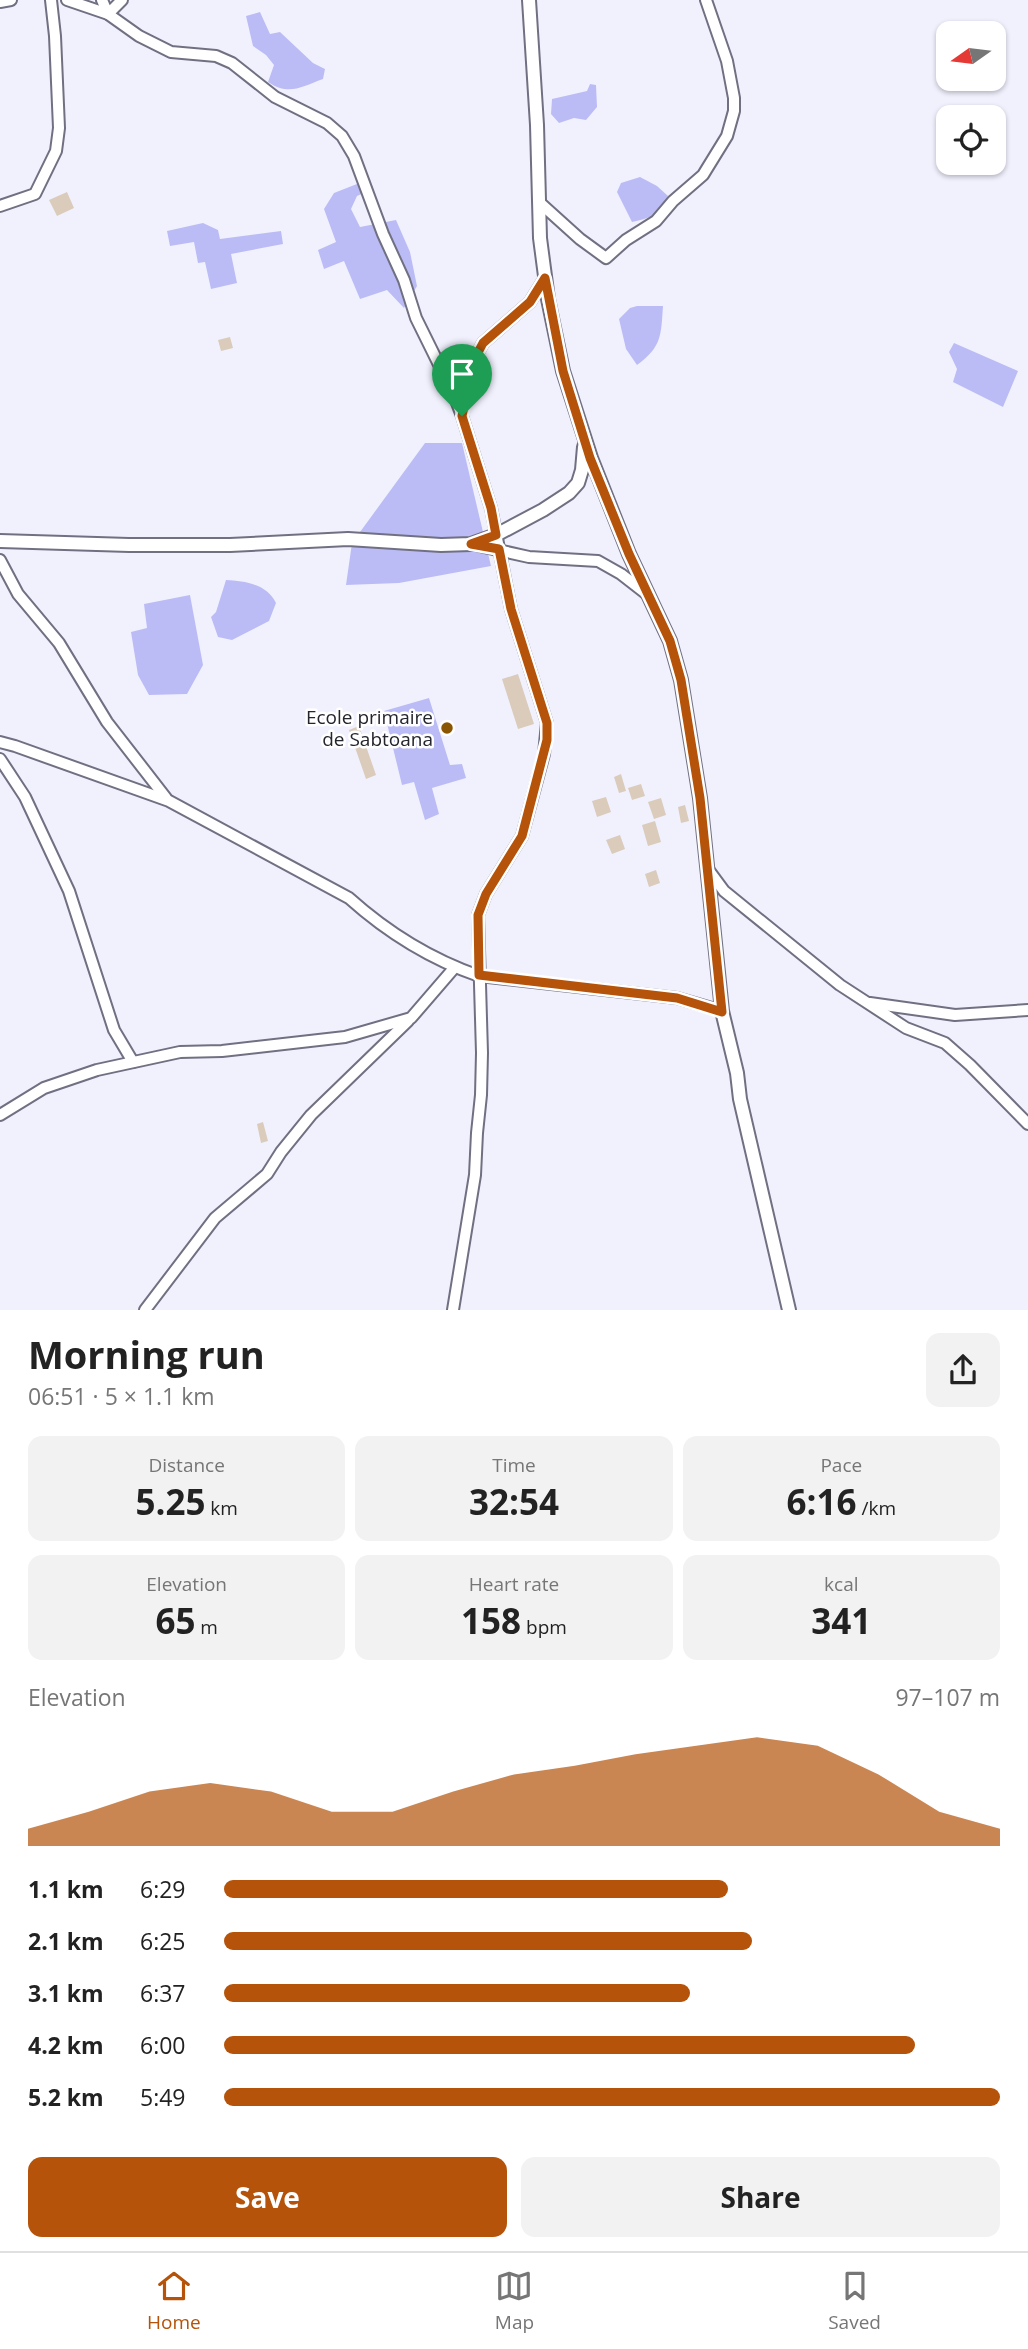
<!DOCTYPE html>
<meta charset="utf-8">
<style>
body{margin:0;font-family:"Open Sans",sans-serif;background:#f2f2f2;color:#222;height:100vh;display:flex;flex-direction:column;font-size:26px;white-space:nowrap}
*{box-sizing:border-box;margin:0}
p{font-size:23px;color:#767676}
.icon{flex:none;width:38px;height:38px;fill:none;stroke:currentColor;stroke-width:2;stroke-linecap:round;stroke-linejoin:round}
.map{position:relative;height:1310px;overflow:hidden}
.details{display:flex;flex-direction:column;background:#fff;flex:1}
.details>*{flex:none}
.needle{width:46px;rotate:256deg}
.controls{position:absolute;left:936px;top:21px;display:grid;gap:14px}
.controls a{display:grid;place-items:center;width:70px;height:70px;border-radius:14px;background:#fff;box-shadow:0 2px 5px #0004;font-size:35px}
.pin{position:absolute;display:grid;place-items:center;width:60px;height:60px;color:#fff;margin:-72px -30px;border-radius:50% 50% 50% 0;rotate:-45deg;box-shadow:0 0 7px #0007}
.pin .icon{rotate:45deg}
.round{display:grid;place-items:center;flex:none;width:74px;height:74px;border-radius:14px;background:#f2f2f2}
.overview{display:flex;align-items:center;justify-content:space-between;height:119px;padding:0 28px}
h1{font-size:38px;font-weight:700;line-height:52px}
.figures{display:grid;grid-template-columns:repeat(3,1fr);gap:10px;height:119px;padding:7px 28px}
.figures div{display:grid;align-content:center;border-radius:14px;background:#f2f2f2;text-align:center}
.figures b{font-size:35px;font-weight:700}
.figures small{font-size:19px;font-weight:400}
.figures p{font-size:19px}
.chart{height:196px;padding:14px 28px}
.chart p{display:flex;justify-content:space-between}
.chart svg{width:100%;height:126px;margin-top:7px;fill:#b45309;opacity:.7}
.button{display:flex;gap:14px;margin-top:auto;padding:14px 28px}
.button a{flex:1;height:80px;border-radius:14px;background:#b45309;color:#fff;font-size:28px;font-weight:700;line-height:80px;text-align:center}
.button a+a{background:#f2f2f2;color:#222}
ul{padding:0 28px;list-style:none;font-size:23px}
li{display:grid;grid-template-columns:112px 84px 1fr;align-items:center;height:52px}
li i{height:18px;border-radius:9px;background:#b45309}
.menu{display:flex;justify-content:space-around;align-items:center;height:98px;border-top:2px solid #e0e0e0;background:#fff;font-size:19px;color:#767676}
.menu a{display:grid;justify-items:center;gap:4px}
.menu .active{color:#b45309}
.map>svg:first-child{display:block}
.green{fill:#bbbcf6}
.building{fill:#dacbba}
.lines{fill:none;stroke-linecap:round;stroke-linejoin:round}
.minor-casing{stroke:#707082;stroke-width:14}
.tertiary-casing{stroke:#707082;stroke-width:16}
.minor{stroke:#fff;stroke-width:10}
.tertiary{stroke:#fff;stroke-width:12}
.route-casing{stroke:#fff;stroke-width:14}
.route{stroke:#b45309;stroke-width:9}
.poi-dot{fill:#8b5604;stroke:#fff;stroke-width:2.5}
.labels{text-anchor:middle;stroke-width:5;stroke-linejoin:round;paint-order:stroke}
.poi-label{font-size:19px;fill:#25252d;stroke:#fff;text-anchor:end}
</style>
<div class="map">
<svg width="1028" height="1310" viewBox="0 0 1028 1310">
<rect width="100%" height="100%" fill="#f1f1fe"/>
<g class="green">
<path d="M260 12 270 34 280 32 313 63 325 69 323 79C301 87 289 96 268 82L274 65 266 55 253 46 246 16Z"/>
<polygon points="590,84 596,85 597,107 586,120 574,118 559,123 551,114 552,99 587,91"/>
<path d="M640 177 657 186 668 196C660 215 650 218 632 222L617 192 621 183Z"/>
<polygon points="362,182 366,192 357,196 351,209 360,227 396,220 410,252 417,286 404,308 387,290 360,299 344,261 324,269 318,250 336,242 324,209 334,193"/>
<polygon points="203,223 218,230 220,239 281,231 283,244 231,254 237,283 211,289 205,262 198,263 194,242 170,246 167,231"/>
<path d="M637 306H663C661 335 662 347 637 365L626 349 619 319 630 308Z"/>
<polygon points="954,343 1018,371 1003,407 953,382 957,369 949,352"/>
<polygon points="425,443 462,443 491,566 399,583 346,585 352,543"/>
<path d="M226 580C245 581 267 584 276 603L269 621 232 640 218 637 211 617 216 612Z"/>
<polygon points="190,595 203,665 187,694 149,695 138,675 131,632 147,628 144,604"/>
<polygon points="429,698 450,765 462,764 466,778 432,788 439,814 425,820 414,782 402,785 384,711"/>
</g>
<g class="building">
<polygon points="67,192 74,208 57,216 49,200"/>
<polygon points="230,337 233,348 221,351 218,340"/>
<polygon points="518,674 534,724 518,729 502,679"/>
<polygon points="359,726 376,775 366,779 349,730"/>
<polygon points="621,774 626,791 619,793 614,777"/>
<polygon points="641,784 645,796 632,800 628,788"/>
<polygon points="606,797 611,812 597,817 592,801"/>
<polygon points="661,798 666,815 654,819 648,802"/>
<polygon points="685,805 689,821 681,823 678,807"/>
<polygon points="655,821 661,842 648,846 642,825"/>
<polygon points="620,835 625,849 612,854 606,840"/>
<polygon points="656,870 660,883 649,887 645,874"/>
<polygon points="263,1122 268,1141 261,1143 257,1124"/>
</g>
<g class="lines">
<g class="minor-casing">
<g id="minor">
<polyline points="67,0 108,14 139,36 171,52 216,56 232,63 275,97 327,123 342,136 354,156 383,234 404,280 416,318 454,395 462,416 491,508 511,609 547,723 544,754 522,836 486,894 478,915 482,1053 481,1095 477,1133 475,1175 453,1310"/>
<polyline points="102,0 108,14 122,0"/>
<polyline points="0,2 11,0"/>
<polyline points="539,202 580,239 606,258 626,240 656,221 673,201 703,175 727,136 734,111 734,98 727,61 706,0"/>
<polyline points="0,206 35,194 56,151 59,128 55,36 51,0"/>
<polyline points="462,413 474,360 483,343 530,302 545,278"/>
<polyline points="471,544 529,557 598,561 621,574 648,595"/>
<polyline points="0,560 18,594 59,643 107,722 166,798"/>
<path d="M0 742 15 746 169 801 349 898C388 933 430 959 479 976L677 998 722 1011"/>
<polyline points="0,759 25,797 69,891 114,1030 133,1062"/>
<polyline points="707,868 724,891 840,985 906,1028 945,1043 970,1065 1028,1124"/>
<polyline points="870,1003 955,1015 1028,1010"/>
<polyline points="0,1115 44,1088 97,1070 180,1052 222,1051 345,1037 411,1018 455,967"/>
<polyline points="145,1310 215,1218 267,1174 281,1152 311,1115 408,1021"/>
</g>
</g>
<g class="tertiary-casing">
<g id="tertiary">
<polyline points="529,0 537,125 540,238 548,299 563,371 591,458 629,554 670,641 681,680 700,798 722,1011 737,1073 740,1099 789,1310"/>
<polyline points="0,541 129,545 230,545 348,539 441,545 471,544 496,535 543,510 569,493 578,483 582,470 584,447"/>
</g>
</g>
<use href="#minor" class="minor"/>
<use href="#tertiary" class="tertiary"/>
</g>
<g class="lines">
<g class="route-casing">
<polygon id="route" points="545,278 563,371 590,458 629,554 670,641 681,680 700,798 722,1012 677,998 479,975 478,915 486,894 522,836 547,740 547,723 511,609 499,549 471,544 496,535 491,508 462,416 474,360 483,343 530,302"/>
</g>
<use href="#route" class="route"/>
</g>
<circle class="poi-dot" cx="447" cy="728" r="7"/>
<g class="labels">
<g class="poi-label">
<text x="433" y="724">Ecole primaire<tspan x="433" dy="22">de Sabtoana</tspan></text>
</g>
</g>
</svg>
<div class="controls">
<a><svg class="needle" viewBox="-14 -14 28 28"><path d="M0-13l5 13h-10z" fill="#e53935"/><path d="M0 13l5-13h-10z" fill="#767676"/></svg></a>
<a><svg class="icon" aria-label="locate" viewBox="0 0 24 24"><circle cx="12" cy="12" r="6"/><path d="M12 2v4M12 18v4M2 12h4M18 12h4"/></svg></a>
</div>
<div class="pin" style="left:462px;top:416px;background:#1e9e55"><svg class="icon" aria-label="arrive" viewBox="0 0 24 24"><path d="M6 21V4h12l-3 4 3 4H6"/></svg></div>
</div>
<section class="details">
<div class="overview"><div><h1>Morning run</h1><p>06:51 · 5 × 1.1 km</p></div><a class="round"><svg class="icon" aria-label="share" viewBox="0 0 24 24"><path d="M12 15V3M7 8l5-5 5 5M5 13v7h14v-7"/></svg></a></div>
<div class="figures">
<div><p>Distance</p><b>5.25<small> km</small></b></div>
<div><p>Time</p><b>32:54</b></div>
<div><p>Pace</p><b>6:16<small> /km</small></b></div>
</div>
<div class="figures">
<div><p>Elevation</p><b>65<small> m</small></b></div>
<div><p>Heart rate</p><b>158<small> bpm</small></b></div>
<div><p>kcal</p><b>341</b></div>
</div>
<div class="chart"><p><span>Elevation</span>97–107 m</p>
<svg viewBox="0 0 160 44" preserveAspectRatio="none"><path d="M0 44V38L10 32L20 25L30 22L40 25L50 32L60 32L70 25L80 19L90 16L100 12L110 9L120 6L130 9L140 19L150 32L160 38V44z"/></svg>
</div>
<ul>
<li><b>1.1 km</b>6:29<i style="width:65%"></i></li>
<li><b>2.1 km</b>6:25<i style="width:68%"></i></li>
<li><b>3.1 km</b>6:37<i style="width:60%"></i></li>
<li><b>4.2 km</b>6:00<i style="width:89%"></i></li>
<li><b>5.2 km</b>5:49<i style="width:100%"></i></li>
</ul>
<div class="button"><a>Save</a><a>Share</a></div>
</section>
<nav class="menu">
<a class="active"><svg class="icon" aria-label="home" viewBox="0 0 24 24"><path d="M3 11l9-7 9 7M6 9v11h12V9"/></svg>Home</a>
<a><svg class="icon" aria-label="map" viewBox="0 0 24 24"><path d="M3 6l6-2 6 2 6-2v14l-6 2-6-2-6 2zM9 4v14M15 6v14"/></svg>Map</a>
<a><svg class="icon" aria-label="saved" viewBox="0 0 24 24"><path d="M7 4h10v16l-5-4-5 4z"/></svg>Saved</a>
</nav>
